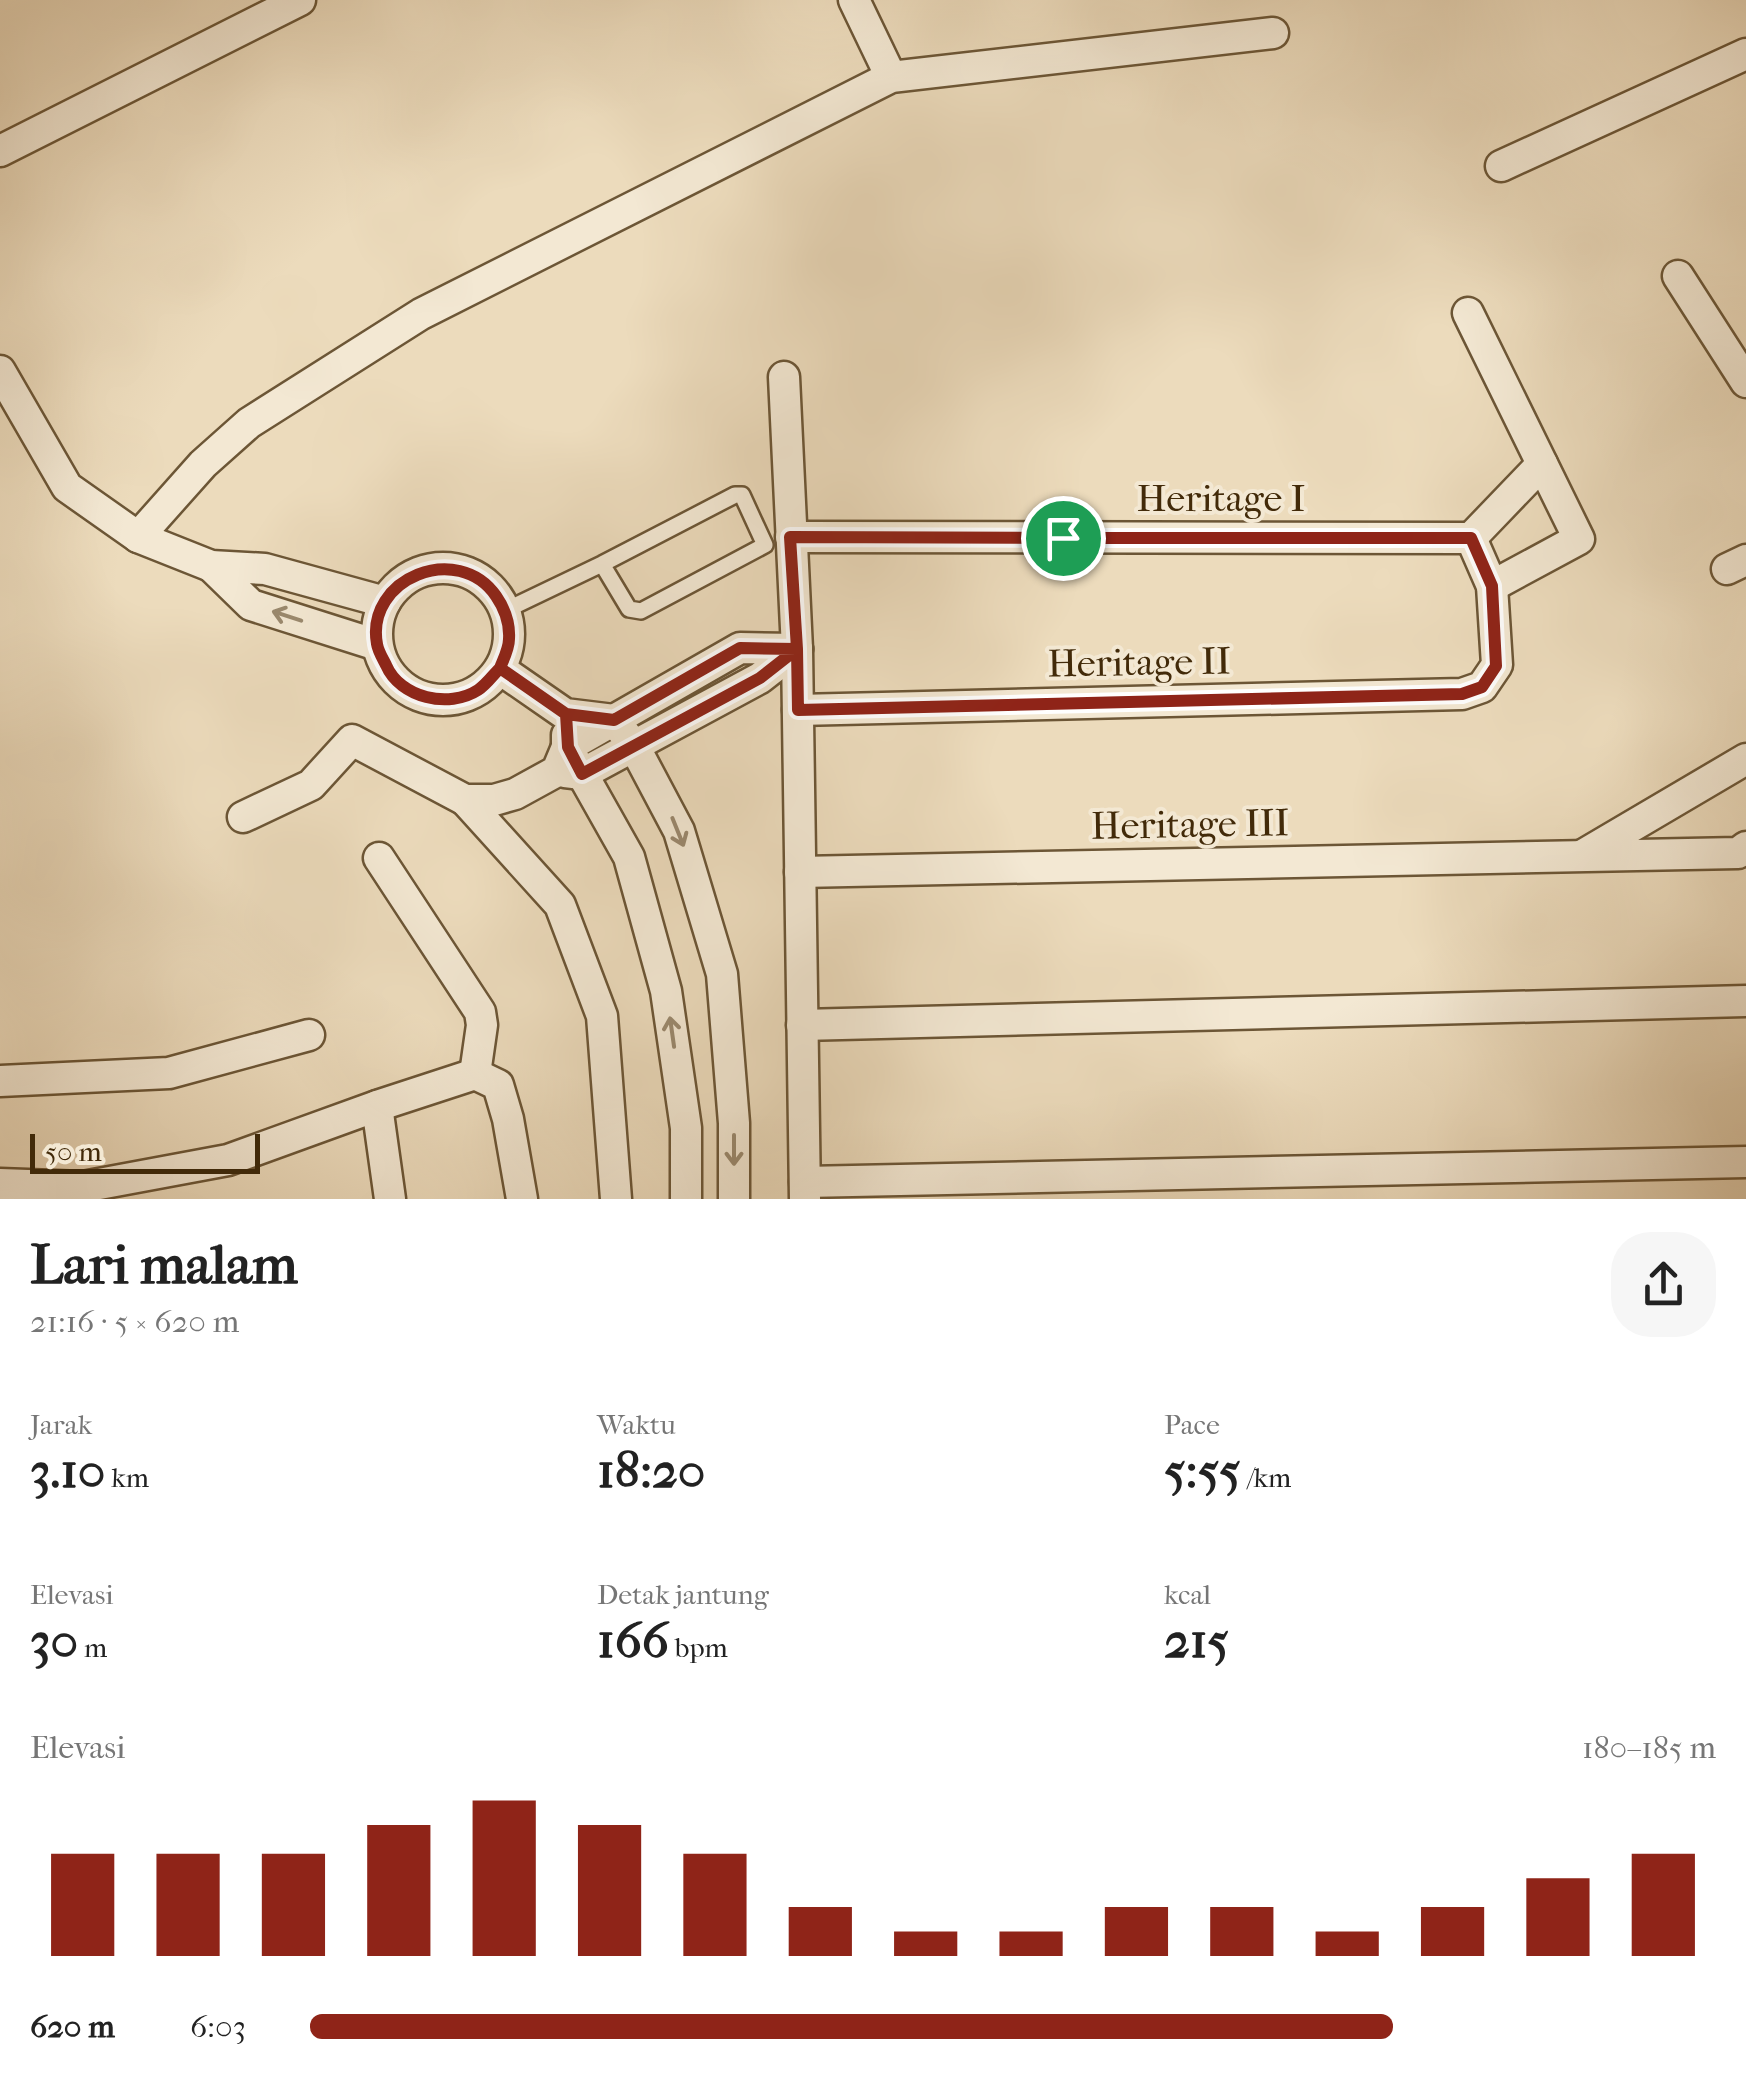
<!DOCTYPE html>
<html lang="id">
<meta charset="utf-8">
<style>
body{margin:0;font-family:"IM FELL French Canon",serif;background:#f6f6f6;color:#222;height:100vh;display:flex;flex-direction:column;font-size:38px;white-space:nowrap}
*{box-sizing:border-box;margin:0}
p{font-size:32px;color:#767676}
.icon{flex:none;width:55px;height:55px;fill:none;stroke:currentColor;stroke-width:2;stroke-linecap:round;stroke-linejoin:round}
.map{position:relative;height:1199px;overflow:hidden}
.details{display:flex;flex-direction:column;background:#fff;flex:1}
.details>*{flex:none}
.scale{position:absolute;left:30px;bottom:25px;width:230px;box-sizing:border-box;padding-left:10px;border:5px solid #422a09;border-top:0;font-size:28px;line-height:35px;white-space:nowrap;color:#422a09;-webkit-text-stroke:8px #f3e8d3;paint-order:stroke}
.pin{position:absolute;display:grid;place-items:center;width:85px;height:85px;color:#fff;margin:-42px;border:5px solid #fff;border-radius:50%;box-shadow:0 2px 10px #0007}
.round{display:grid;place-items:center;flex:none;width:105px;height:105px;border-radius:40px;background:#f6f6f6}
.summary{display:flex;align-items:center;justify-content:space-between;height:170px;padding:0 30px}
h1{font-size:55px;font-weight:700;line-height:75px}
.metrics{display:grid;grid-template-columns:repeat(3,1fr);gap:15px;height:170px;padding:10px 30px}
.metrics div{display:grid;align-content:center}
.metrics b{font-size:50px;font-weight:700}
.metrics small{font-size:28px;font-weight:400}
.metrics p{font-size:28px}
.chart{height:280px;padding:20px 30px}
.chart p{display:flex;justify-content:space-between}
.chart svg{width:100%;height:180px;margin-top:10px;stroke:#8f2418;stroke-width:6}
ul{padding:0 30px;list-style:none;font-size:32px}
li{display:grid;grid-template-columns:160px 120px 1fr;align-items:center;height:75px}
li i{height:25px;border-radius:12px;background:#8f2418}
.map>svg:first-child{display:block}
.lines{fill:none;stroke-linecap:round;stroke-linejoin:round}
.service-casing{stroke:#6c5636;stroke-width:20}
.minor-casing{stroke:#6c5636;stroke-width:35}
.service{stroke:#f3e8d3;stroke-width:15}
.minor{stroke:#f3e8d3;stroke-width:30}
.oneway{stroke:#9a896e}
.route-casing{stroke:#fff;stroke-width:20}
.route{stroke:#8f2418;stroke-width:12}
.labels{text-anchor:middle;stroke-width:8;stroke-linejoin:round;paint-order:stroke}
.street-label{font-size:38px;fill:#422a09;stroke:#f3e8d3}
</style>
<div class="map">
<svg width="1746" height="1199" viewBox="0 0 1746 1199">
<rect width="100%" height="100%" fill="#ecdbbc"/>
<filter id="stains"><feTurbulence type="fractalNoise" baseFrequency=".002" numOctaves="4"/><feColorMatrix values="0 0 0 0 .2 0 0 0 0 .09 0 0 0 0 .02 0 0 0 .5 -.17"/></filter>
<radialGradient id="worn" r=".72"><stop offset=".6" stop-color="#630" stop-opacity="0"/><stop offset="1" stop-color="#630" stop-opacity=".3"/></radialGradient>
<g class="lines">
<g class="service-casing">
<polyline id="service" points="506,610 602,564 735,495 742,495 765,545 641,611 629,609 602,564"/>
</g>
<g class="minor-casing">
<g id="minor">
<polyline points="854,0 891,77"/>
<polyline points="0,151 300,0"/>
<polyline points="1501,166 1746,54"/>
<polyline points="1678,276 1746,382"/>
<polyline points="1468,313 1579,539 1492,586"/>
<polyline points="0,371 67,487 138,537 211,566 265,569 385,602"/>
<polyline points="784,377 797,649 805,1199"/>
<polyline points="138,537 203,464 249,423 421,314 891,77 1273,33"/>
<polyline points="791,537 1471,538"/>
<polyline points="1471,538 1542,464"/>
<polyline points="211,566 251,605 377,645"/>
<circle cx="443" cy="634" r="66"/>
<polyline points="1727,569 1746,560"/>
<polyline points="500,669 565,714 614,720 634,746 679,831 722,974 734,1123 734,1199"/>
<polyline points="798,710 1462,694 1482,687 1497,665 1492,586 1471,538"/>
<polyline points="567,735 567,747 629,857 666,991 686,1128 686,1199"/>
<polyline points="565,772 582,774 760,678 797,649"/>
<polyline points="465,800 560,905 602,1016 616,1199"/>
<polyline points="243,817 311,785 352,740 465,800 494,800 515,794 557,771 567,747 740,648 797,649"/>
<polyline points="1583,855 1746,759"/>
<polyline points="379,858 480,1012 482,1025 475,1074"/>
<polyline points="800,872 1738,853 1746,847"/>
<polyline points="802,1025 1746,1001"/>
<polyline points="0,1081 169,1073 309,1035"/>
<polyline points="377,1106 390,1199"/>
<polyline points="805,1182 1746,1162"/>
<polyline points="0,1184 83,1187 228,1160 377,1106 475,1074 498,1085 508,1119 522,1199"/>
</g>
</g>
<use href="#service" class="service"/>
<use href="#minor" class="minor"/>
</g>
<defs><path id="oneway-shaft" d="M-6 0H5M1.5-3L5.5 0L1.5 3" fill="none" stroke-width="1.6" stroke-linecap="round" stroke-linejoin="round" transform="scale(2.5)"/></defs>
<g class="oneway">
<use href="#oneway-shaft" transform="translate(287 616) rotate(-162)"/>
<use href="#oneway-shaft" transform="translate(678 832) rotate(68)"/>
<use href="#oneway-shaft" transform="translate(672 1032) rotate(-98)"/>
<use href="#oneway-shaft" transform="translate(734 1150) rotate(90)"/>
</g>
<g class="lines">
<g class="route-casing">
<path id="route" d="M1063 538 790 537 797 649 740 648 614 720 566 714 500 668C493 675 486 685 478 690 449 709 400 698 386 665 383 659 378 651 377 644 365 578 458 541 496 596 505 609 510 623 509 639 509 649 503 660 500 668L566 714 568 747 582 774 760 678 797 649 798 710 1462 694 1482 687 1496 666 1492 586 1471 538H1063"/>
</g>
<use href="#route" class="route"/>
</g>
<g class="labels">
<g class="street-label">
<text x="1221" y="511">Heritage I</text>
<text transform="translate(1139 662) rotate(-1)" y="13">Heritage II</text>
<text transform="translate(1190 824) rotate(-1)" y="13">Heritage III</text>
</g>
</g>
<rect width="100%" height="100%" filter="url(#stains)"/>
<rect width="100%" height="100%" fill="url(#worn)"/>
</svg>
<div class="scale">50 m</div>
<div class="pin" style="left:1063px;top:538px;background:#1e9e55"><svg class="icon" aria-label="arrive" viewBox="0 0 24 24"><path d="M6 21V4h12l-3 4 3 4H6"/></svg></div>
</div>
<section class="details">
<div class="summary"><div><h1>Lari malam</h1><p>21:16 · 5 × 620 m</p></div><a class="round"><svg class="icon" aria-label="share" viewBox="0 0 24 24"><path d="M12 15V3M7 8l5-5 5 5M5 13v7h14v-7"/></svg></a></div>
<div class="metrics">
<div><p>Jarak</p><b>3.10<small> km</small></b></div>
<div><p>Waktu</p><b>18:20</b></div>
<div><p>Pace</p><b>5:55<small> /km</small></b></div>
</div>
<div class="metrics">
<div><p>Elevasi</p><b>30<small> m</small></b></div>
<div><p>Detak jantung</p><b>166<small> bpm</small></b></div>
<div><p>kcal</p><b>215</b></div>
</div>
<div class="chart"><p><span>Elevasi</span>180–185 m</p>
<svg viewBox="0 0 160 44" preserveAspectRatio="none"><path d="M5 44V19M15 44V19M25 44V19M35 44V12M45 44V6M55 44V12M65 44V19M75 44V32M85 44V38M95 44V38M105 44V32M115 44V32M125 44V38M135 44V32M145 44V25M155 44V19"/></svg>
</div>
<ul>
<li><b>620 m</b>6:03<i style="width:77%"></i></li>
</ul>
</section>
